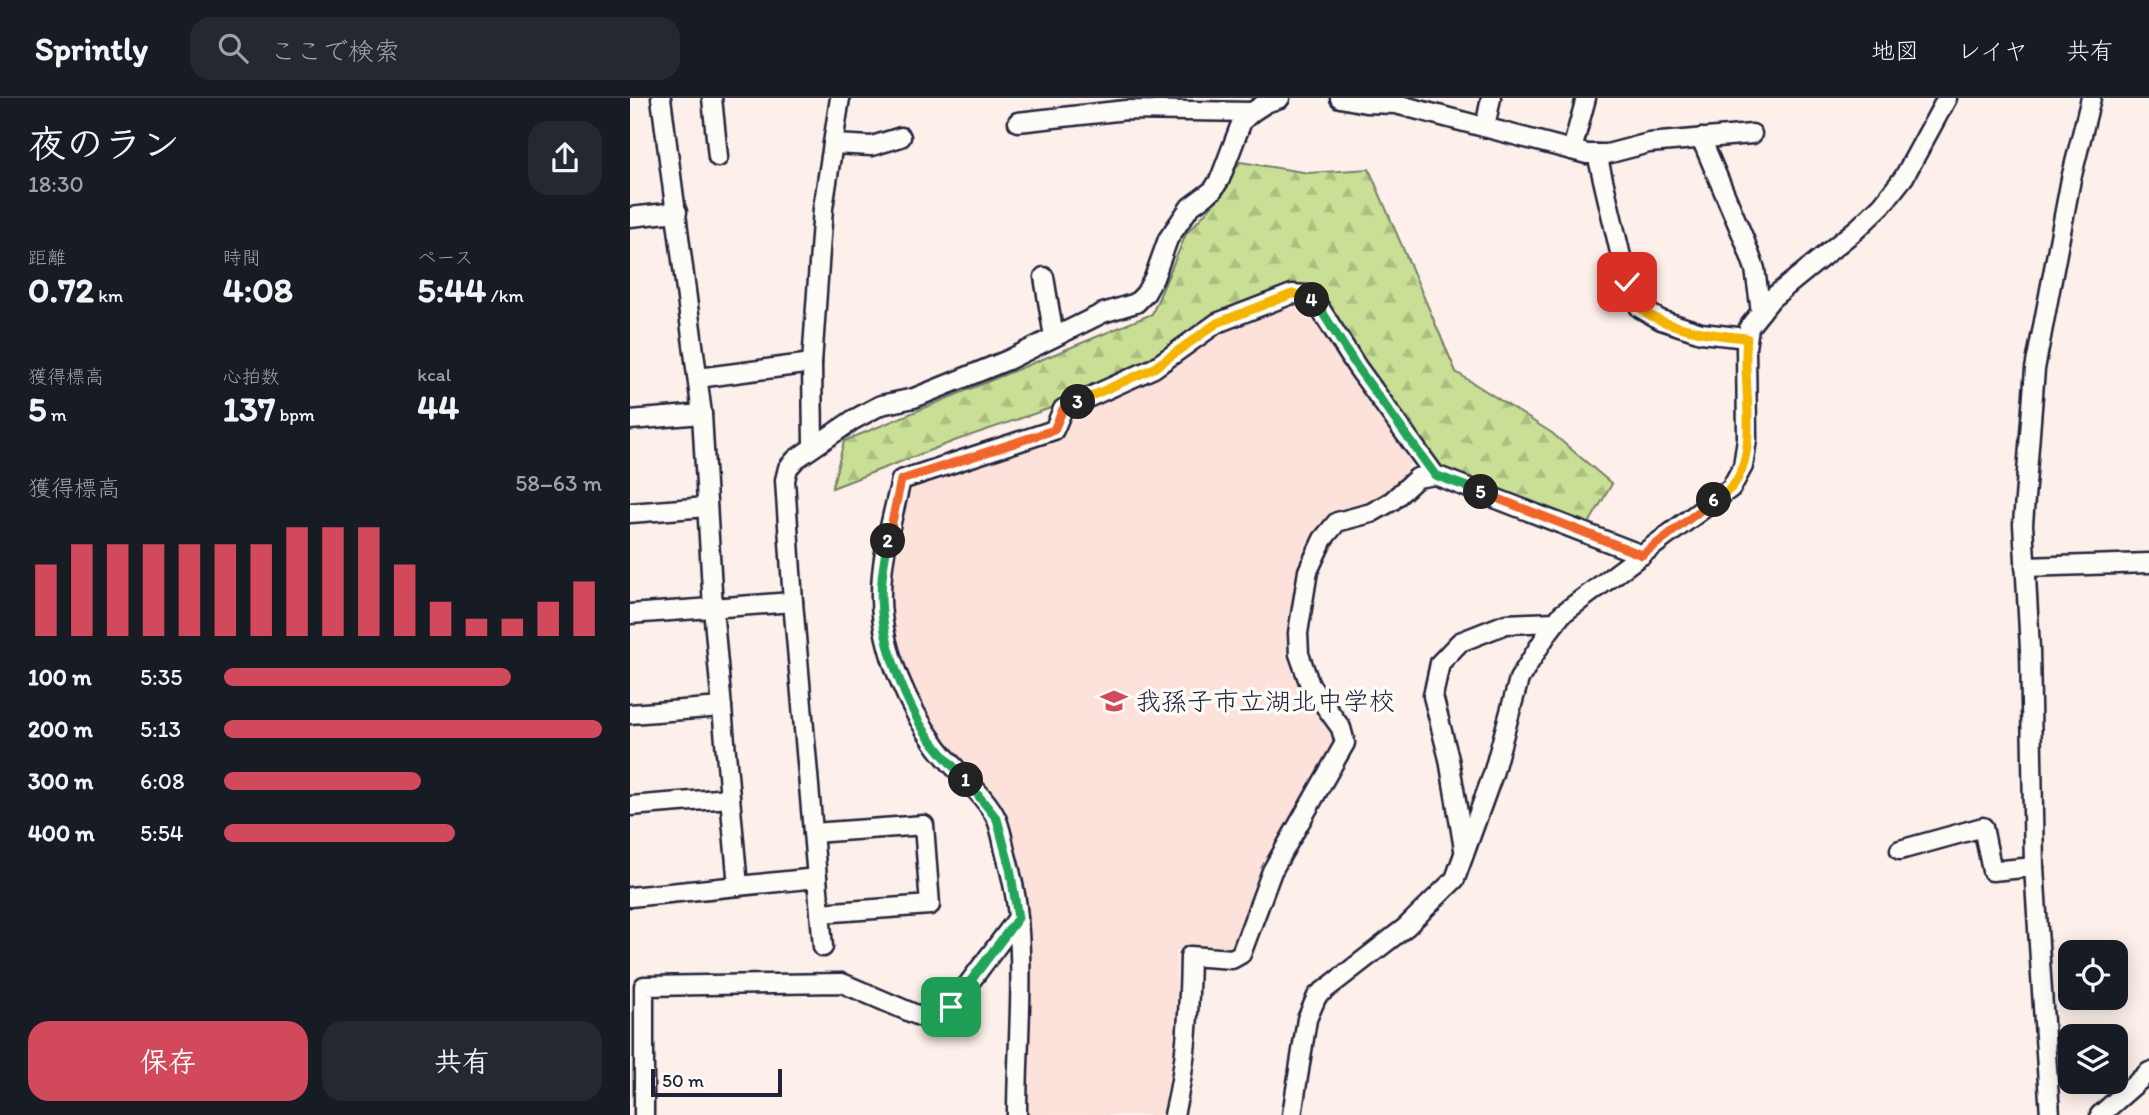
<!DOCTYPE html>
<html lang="ja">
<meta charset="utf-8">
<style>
body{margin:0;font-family:Itim,"Klee One",sans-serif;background:#242831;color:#f1f3f6;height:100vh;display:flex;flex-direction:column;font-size:26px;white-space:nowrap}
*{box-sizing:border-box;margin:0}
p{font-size:23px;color:#9ea1a6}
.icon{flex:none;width:38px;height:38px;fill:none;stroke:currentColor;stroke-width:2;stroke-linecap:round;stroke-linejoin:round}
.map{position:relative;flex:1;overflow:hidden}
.sheet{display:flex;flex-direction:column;background:#171b24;width:630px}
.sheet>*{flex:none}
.tools{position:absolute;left:1428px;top:842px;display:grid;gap:14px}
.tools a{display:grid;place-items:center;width:70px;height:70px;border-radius:14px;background:#171b24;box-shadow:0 4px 18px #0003;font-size:35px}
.scale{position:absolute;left:21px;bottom:18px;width:131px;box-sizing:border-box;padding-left:7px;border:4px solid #22223b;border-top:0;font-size:19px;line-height:24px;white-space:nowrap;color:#22223b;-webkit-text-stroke:5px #fdfcf7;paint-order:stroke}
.pin{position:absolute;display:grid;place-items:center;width:60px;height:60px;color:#fff;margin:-30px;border-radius:14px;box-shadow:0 4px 10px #0006}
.km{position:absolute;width:35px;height:35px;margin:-18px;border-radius:50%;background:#222;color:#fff;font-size:19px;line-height:35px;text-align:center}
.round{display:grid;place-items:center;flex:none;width:74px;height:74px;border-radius:21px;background:#242831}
.head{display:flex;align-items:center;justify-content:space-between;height:119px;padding:0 28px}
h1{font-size:38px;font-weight:800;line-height:52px}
.stats{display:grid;grid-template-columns:repeat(3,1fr);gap:10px;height:119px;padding:7px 28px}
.stats div{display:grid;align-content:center}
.stats b{font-size:35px;font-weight:800}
.stats small{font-size:19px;font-weight:400}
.stats p{font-size:19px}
.chart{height:196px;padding:14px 28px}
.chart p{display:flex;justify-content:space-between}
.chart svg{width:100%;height:126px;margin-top:7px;stroke:#d1495b;stroke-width:6}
.cta{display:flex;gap:14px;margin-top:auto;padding:14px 28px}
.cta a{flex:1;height:80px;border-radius:21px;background:#d1495b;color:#fff;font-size:28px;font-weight:800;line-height:80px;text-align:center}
.cta a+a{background:#242831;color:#f1f3f6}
ul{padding:0 28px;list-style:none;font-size:23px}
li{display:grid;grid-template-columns:112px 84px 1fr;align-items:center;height:52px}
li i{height:18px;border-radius:9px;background:#d1495b}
header{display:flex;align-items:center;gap:42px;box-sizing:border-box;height:98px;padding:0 35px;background:#171b24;border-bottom:2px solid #363941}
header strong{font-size:33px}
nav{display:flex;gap:38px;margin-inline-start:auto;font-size:24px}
.search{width:490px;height:63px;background:#242831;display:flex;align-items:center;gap:18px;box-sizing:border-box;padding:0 24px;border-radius:21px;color:#9ea1a6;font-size:26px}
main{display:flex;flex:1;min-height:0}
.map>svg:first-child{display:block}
.built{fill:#fde2db}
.forest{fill:url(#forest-firs);stroke:#758068;stroke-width:2}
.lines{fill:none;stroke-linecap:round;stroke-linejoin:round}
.minor-casing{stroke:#22223b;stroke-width:23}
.minor{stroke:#fdfcf7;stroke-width:18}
.split-1-casing{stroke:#fff;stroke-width:14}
.split-2-casing{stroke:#fff;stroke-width:14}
.split-3-casing{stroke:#fff;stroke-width:14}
.split-4-casing{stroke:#fff;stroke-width:14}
.split-5-casing{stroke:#fff;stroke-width:14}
.split-6-casing{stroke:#fff;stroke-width:14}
.split-7-casing{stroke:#fff;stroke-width:14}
.split-1{stroke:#22a559;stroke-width:9}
.split-2{stroke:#22a559;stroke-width:9}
.split-3{stroke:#f0652b;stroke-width:9}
.split-4{stroke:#f5b400;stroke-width:9}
.split-5{stroke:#22a559;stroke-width:9}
.split-6{stroke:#f0652b;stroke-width:9}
.split-7{stroke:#f5b400;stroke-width:9}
.labels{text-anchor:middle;stroke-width:7;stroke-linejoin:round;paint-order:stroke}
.poi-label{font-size:26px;fill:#22223b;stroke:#fdfcf7;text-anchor:start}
</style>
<header>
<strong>Sprintly</strong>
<div class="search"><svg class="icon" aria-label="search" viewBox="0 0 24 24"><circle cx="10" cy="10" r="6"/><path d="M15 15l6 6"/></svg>ここで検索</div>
<nav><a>地図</a><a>レイヤ</a><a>共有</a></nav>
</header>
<main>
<section class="sheet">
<div class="head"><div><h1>夜のラン</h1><p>18:30</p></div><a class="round"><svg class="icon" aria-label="share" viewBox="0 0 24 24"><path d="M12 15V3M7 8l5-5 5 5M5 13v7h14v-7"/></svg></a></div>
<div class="stats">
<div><p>距離</p><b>0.72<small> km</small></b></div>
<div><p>時間</p><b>4:08</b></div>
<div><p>ペース</p><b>5:44<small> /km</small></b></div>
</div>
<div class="stats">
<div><p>獲得標高</p><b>5<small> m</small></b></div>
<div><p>心拍数</p><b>137<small> bpm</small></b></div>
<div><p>kcal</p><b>44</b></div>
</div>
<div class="chart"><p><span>獲得標高</span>58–63 m</p>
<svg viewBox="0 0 160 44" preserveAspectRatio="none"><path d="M5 44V19M15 44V12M25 44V12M35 44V12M45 44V12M55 44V12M65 44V12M75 44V6M85 44V6M95 44V6M105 44V19M115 44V32M125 44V38M135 44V38M145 44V32M155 44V25"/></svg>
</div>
<ul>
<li><b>100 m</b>5:35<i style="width:76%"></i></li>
<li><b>200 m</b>5:13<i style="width:100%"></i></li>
<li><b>300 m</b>6:08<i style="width:52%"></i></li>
<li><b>400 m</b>5:54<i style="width:61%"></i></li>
</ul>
<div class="cta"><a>保存</a><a>共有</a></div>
</section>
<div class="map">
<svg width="1519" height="1017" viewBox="0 0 1519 1017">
<defs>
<pattern id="forest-firs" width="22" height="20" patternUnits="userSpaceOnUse" patternTransform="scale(1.75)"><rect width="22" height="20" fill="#c8df95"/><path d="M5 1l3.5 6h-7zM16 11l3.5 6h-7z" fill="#acbf81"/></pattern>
</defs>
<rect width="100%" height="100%" fill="#fdf0ea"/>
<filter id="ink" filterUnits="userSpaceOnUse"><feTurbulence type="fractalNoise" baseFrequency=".0143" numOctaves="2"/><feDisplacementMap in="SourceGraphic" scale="14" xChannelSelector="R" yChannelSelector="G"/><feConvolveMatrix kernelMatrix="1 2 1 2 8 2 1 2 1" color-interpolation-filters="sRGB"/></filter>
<g filter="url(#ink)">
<polygon class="built" points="673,205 680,211 688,221 713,265 784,360 771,382 745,403 733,409 714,412 707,416 671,470 659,544 675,593 707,634 708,644 607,847 601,855 546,852 547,955 541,998 533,1017 393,1017 389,772 379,728 365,701 337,666 308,638 290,612 273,572 261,530 262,486 268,424 277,387 430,339 437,316 584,235 654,206"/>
<polygon class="forest" points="610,64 679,75 739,71 826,274 922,335 982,386 958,427 829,378 796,361 679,202 645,198 462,296 327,342 202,390 214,343 522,216 556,136 588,101"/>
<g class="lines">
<g class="minor-casing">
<g id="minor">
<polyline points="31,0 72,316 83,510 108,788"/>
<polyline points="82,0 88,59"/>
<polyline points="710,0 736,5 766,6 957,56 977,56 1019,45 1122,36"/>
<polyline points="388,24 496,12 622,14"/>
<polyline points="855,29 861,0"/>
<polyline points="1071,40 1114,141 1125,171 1131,214"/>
<polyline points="203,46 242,48 271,39"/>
<polyline points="942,52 956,0"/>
<polyline points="967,56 997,184 1010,210 1031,222 1071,235 1117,240"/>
<polyline points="0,119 47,114"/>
<polyline points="414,179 424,239"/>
<polyline points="68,280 182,265"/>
<polyline points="0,322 72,316"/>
<polyline points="183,349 182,265 193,110 210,0"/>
<polyline points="0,415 77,409"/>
<polyline points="1395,469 1519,465"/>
<polyline points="0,516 163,504"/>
<polyline points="0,616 92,609"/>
<polyline points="0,708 100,700"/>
<polyline points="183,735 294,727 300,807 190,815"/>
<polyline points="834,751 819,661 803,598 810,565 830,544 876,526 926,524"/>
<polyline points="1270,752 1353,729 1362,773 1404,769"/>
<polyline points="0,799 187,780"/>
<polyline points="193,849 163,504 155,382 158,370 166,361 223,322 251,307 284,300 378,262 473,215 506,205 515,196 524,180 538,141 560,109 583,92 590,81 612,23 622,14 636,5 650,0"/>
<polyline points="14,1017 14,888 212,885 294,920 321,909 388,820"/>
<path d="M387 1017C387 952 394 886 388 821 387 798 381 775 375 753 373 743 371 732 367 722 357 698 323 671 307 649 278 609 252 552 251 502 250 462 262 421 271 382L424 332 433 311 524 270 587 225 662 196 676 197 689 209 727 269 805 377"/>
<path d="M544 1017C557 964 559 912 560 858L602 861 611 856 642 773 715 645 711 630 680 587 669 556 668 535 678 473 693 441 707 424 741 415 762 403 787 380 805 377 1012 457"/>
<polyline points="662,1017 677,921 687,898 776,829 825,781 863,676 889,581 919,533 932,516 1101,390 1113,368 1117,341 1116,250 1119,229 1142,200 1228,130 1252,107 1274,79 1317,0"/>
<polyline points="1420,1017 1404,769 1400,551 1393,426 1405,271 1441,81 1461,0"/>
<polyline points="1470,1017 1519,974"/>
</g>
</g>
<use href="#minor" class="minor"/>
</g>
</g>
<g class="lines" filter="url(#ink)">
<g class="split-1-casing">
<polyline id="split-1" points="321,909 388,820 380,770 367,721 336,682"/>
</g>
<g class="split-2-casing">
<path id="split-2" d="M258 443C254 462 251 482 251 501 252 540 270 590 289 624 301 645 319 664 336 682"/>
</g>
<g class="split-3-casing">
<polyline id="split-3" points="258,443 271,382 424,332 433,311 448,304"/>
</g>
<g class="split-4-casing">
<polyline id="split-4" points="448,304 524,270 587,225 662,196 676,197 682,202"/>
</g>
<g class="split-5-casing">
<polyline id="split-5" points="682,202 689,209 727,269 805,377 851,394"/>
</g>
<g class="split-6-casing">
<polyline id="split-6" points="851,394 1012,457 1084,402"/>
</g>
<g class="split-7-casing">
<path id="split-7" d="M997 184C1001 191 1004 201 1009 208 1026 230 1091 238 1117 240 1111 284 1131 353 1102 389 1097 394 1090 398 1084 402"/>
</g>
<use href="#split-1" class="split-1"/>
<use href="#split-2" class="split-2"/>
<use href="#split-3" class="split-3"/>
<use href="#split-4" class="split-4"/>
<use href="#split-5" class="split-5"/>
<use href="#split-6" class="split-6"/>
<use href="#split-7" class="split-7"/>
</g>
<defs>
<g id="school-bare" transform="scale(2.1)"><path d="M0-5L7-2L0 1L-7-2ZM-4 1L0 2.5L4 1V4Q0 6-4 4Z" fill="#d1495b" stroke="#fdfcf7" stroke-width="2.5" paint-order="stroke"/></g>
</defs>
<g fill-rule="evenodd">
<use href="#school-bare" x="484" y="603"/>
</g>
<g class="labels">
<g class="poi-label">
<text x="505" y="612">我孫子市立湖北中学校</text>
</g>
</g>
</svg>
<div class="tools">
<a><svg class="icon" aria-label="locate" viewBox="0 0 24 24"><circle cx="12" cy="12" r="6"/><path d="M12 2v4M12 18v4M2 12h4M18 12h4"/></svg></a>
<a><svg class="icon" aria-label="layers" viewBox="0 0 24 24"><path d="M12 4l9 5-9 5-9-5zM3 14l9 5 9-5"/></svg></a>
</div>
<div class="scale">50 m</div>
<div class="pin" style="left:321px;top:909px;background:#1e9e55"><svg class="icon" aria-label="arrive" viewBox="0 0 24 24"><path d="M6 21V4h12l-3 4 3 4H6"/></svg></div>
<div class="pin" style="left:997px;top:184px;background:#d93025"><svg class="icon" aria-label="check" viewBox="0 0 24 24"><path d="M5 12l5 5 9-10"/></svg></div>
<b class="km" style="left:336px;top:682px">1</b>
<b class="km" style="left:258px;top:443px">2</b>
<b class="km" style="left:448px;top:304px">3</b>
<b class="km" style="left:682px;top:202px">4</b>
<b class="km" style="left:851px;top:394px">5</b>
<b class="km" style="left:1084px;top:402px">6</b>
</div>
</main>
